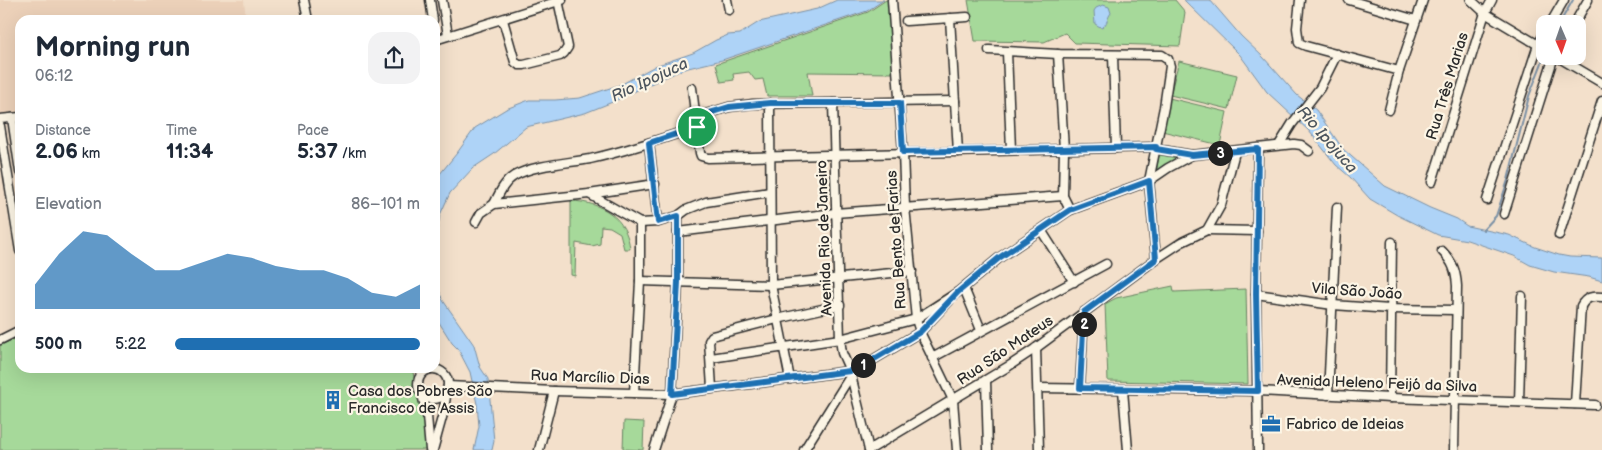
<!DOCTYPE html>
<meta charset="utf-8">
<style>
body{margin:0;font-family:"Balsamiq Sans",sans-serif;background:#f2f2f3;color:#1f2937;height:100vh;display:flex;flex-direction:column;font-size:19px;white-space:nowrap}
*{box-sizing:border-box;margin:0}
p{font-size:16px;color:#747a83}
.icon{flex:none;width:28px;height:28px;fill:none;stroke:currentColor;stroke-width:2;stroke-linecap:round;stroke-linejoin:round}
.map{position:relative;flex:1;overflow:hidden}
.panel{position:absolute;left:15px;top:15px;width:425px;height:358px;display:flex;flex-direction:column;background:#fff;border-radius:15px;box-shadow:0 5px 20px #0002}
.panel>*{flex:none}
.needle{width:32px;rotate:178deg}
.tools{position:absolute;left:1536px;top:15px;display:grid;gap:10px}
.tools a{display:grid;place-items:center;width:50px;height:50px;border-radius:10px;background:#fff;box-shadow:0 5px 20px #0002;font-size:25px}
.pin{position:absolute;display:grid;place-items:center;width:42px;height:42px;color:#fff;margin:-21px;border:2px solid #fff;border-radius:50%;box-shadow:0 1px 5px #0007}
.km{position:absolute;width:25px;height:25px;margin:-12px;border-radius:50%;background:#222;color:#fff;font-size:14px;line-height:25px;text-align:center}
.round{display:grid;place-items:center;flex:none;width:52px;height:52px;border-radius:15px;background:#f2f2f3}
.head{display:flex;align-items:center;justify-content:space-between;height:85px;padding:0 20px}
h1{font-size:28px;font-weight:700;line-height:38px}
.stats{display:grid;grid-template-columns:repeat(3,1fr);gap:8px;height:85px;padding:5px 20px}
.stats div{display:grid;align-content:center}
.stats b{font-size:21px;font-weight:700}
.stats small{font-size:14px;font-weight:400}
.stats p{font-size:14px}
.chart{height:140px;padding:10px 20px}
.chart p{display:flex;justify-content:space-between}
.chart svg{width:100%;height:90px;margin-top:5px;fill:#1f6fb2;opacity:.7}
ul{padding:0 20px;list-style:none;font-size:16px}
li{display:grid;grid-template-columns:80px 60px 1fr;align-items:center;height:38px}
li i{height:12px;border-radius:6px;background:#1f6fb2}
.map>svg:first-child{display:block}
.built{fill:#ecd1b9}
.green{fill:#a6d99a;stroke:#688262}
.water{fill:#aed3f7;stroke:#7a90a5}
.lines{fill:none;stroke-linecap:round;stroke-linejoin:round}
.stream{stroke:#7a90a5;stroke-width:2}
.minor-casing{stroke:#2b2b2b;stroke-width:11}
.minor{stroke:#fcf5e5;stroke-width:8}
.route-casing{stroke:#fff;stroke-width:10}
.route{stroke:#1f6fb2;stroke-width:6}
.labels{text-anchor:middle;stroke-width:4.5;stroke-linejoin:round;paint-order:stroke}
.street-label{font-size:15px;fill:#2b2b2b;stroke:#fcf5e5}
.poi-label{font-size:15px;fill:#2b2b2b;stroke:#fcf5e5;text-anchor:start}
.water-label{font-size:16px;font-style:italic;fill:#4c555e;stroke:#fcf5e5}
</style>
<div class="map">
<svg width="1602" height="450" viewBox="0 0 1602 450">
<rect width="100%" height="100%" fill="#f3e0cb"/>
<filter id="ink" filterUnits="userSpaceOnUse"><feTurbulence type="fractalNoise" baseFrequency=".02" numOctaves="2"/><feDisplacementMap in="SourceGraphic" scale="10" xChannelSelector="R" yChannelSelector="G"/><feConvolveMatrix kernelMatrix="1 2 1 2 8 2 1 2 1" color-interpolation-filters="sRGB"/></filter>
<g filter="url(#ink)">
<polygon class="built" points="0,0 244,0 246,20 20,20 20,111 0,114"/>
<g class="green">
<polygon points="886,0 889,0 893,73 808,72 812,96 767,96 763,79 755,80 749,72 733,74 734,80 721,82 716,64 868,12"/>
<polygon points="968,0 1175,0 1185,12 1180,46 1075,43 1065,33 1044,42 975,41"/>
<polygon points="1179,61 1237,75 1229,109 1170,95"/>
<polygon points="1169,98 1227,112 1220,145 1162,131"/>
<polygon points="1160,151 1185,157 1155,177"/>
<path d="M571 201C602 202 627 218 630 249H624L620 233 610 227 601 226 600 244 592 246 576 243 575 276 571 275Z"/>
<polygon points="1173,286 1174,292 1246,289 1248,384 1108,381 1105,304 1116,298"/>
<polygon points="20,337 20,368 412,368 425,426 427,450 0,450 0,345"/>
<polygon points="624,421 644,422 643,450 623,449"/>
</g>
<g class="water">
<polygon points="837,0 884,0 867,11 722,60 684,69 648,85 615,101 585,113 526,127 494,154 473,168 450,193 440,215 436,238 435,257 435,180 457,153 475,128 506,109 529,100 555,100 580,98 622,84 655,66 693,53 716,40 728,35 740,34 759,22 817,9"/>
<polygon points="1184,0 1210,0 1241,36 1263,57 1297,95 1316,110 1343,149 1385,186 1430,208 1457,219 1467,226 1509,235 1535,247 1559,255 1570,257 1602,258 1602,281 1589,277 1554,272 1530,265 1514,256 1467,240 1438,235 1397,215 1370,199 1350,177 1336,165 1309,131 1267,92 1240,55"/>
<path d="M1103 5 1109 7 1111 13C1107 18 1108 23 1102 28L1095 24 1094 11 1096 8Z"/>
<polygon points="435,265 436,281 442,299 474,345 480,367 488,379 494,441 492,450 474,450 479,426 477,404 470,372 458,349 452,343 435,316"/>
</g>
<g class="lines">
<g class="stream">
<polyline points="1559,24 1573,0"/>
<polyline points="1483,230 1496,216 1508,180 1529,96 1545,55"/>
</g>
<g class="minor-casing">
<g id="minor">
<polyline points="304,0 308,20"/>
<polyline points="430,0 433,20"/>
<polyline points="442,0 448,35"/>
<polyline points="727,0 729,10"/>
<polyline points="892,0 903,152 905,207 916,319 920,332 953,400 957,450"/>
<polyline points="1300,0 1297,28 1299,43 1306,46 1399,71"/>
<polyline points="1349,0 1416,20"/>
<polyline points="1471,0 1485,13 1545,49"/>
<polyline points="950,18 958,152"/>
<polyline points="503,20 515,62 519,65 524,65 560,56 564,53 568,47 558,0"/>
<polyline points="906,21 967,17"/>
<polyline points="1550,24 1564,0"/>
<polyline points="1574,24 1588,0"/>
<polyline points="435,40 562,0"/>
<polyline points="989,50 1058,54 1162,55 1168,59 1170,66 1164,107 1149,181 1156,259"/>
<polyline points="1007,52 1011,150"/>
<polyline points="1058,54 1064,149 1063,196 1070,210"/>
<polyline points="1113,55 1116,148"/>
<polyline points="1556,56 1602,83"/>
<polyline points="692,88 700,153 701,156 708,158 1156,147"/>
<polyline points="770,103 771,285 790,379"/>
<polyline points="833,103 840,339 842,353 850,371 869,450"/>
<polyline points="1389,110 1399,71 1423,0"/>
<polyline points="696,117 729,107 753,104 955,101"/>
<polyline points="12,118 20,172"/>
<polyline points="0,119 20,117"/>
<polyline points="0,126 20,251"/>
<polyline points="649,143 658,222"/>
<polyline points="1279,145 1292,124 1320,88 1337,54"/>
<polyline points="1156,149 1192,155"/>
<polyline points="1258,149 1256,294 1258,450"/>
<polyline points="1432,182 1485,13 1492,0"/>
<polyline points="589,194 640,223"/>
<polyline points="1487,200 1538,45 1545,32"/>
<path d="M494 204C499 194 504 182 514 176 533 165 568 163 590 159 626 151 662 139 697 127"/>
<polyline points="1504,214 1554,56"/>
<polyline points="476,222 481,213 494,204 589,194 655,184"/>
<polyline points="640,223 658,222 678,216 686,210 706,202 770,192"/>
<polyline points="1041,230 1074,282"/>
<polyline points="1207,230 1257,231"/>
<polyline points="678,232 835,213 1063,196"/>
<polyline points="1559,235 1602,101"/>
<path d="M1442 251C1453 262 1456 271 1457 286L1454 450"/>
<polyline points="640,281 771,285 912,271"/>
<polyline points="964,288 981,330"/>
<polyline points="1256,294 1333,305 1390,309 1456,310"/>
<polyline points="0,340 20,330"/>
<polyline points="1036,348 1039,450"/>
<polyline points="711,358 840,339 916,319 958,292 999,258 1070,210 1149,181 1168,168 1192,155 1294,144 1301,145 1309,151"/>
<polyline points="932,358 1106,264"/>
<circle cx="433" cy="384" r="15"/>
<polyline points="986,380 988,450"/>
<polyline points="448,386 554,391 672,394 850,371 866,364 920,332 949,301"/>
<polyline points="712,388 709,341 712,336 777,319 840,305"/>
<polyline points="1038,388 1258,391 1390,398 1595,405"/>
<polyline points="1080,388 1084,312"/>
<polyline points="1123,390 1128,450"/>
<polyline points="634,393 640,281 640,223"/>
<polyline points="422,394 427,416 430,450"/>
<polyline points="1328,395 1337,207"/>
<polyline points="1390,398 1392,242"/>
<polyline points="1519,402 1522,296"/>
<path d="M1575 404 1581 306C1586 297 1592 296 1602 297"/>
<polyline points="433,450 443,414 447,391"/>
<polyline points="539,450 554,391"/>
<polyline points="654,450 672,394 678,282 678,216"/>
<polyline points="804,450 851,375"/>
<polyline points="869,450 1009,366 1036,348 1156,259 1182,242 1207,230 1221,205 1235,152"/>
</g>
</g>
<use href="#minor" class="minor"/>
</g>
</g>
<g class="lines" filter="url(#ink)">
<g class="route-casing">
<polygon id="route" points="770,103 900,103 903,152 1156,147 1156,149 1192,155 1258,149 1256,294 1258,391 1080,388 1084,312 1156,259 1149,181 1070,210 999,258 958,292 920,332 866,364 850,371 672,394 678,282 678,216 658,222 649,143 697,127 696,117 729,107"/>
</g>
<use href="#route" class="route"/>
</g>
<defs>
<g id="building-bare" transform="scale(1.5)"><path d="M-4-6H4V6H1V3H-1V6H-4ZM-2.5-4.3h1.7v1.8h-1.7ZM.8-4.3h1.7v1.8H.8ZM-2.5-1h1.7V.8h-1.7ZM.8-1h1.7V.8H.8Z" fill="#1f6fb2" stroke="#fcf5e5" stroke-width="2.5" paint-order="stroke"/></g>
<g id="office-bare" transform="scale(1.5)"><path d="M-6-3h4V-5.5h4V-3h4V5H-6ZM-1-4.5V-3h2v-1.5ZM-6 0V1H6V0Z" fill="#1f6fb2" stroke="#fcf5e5" stroke-width="2.5" paint-order="stroke"/></g>
</defs>
<g fill-rule="evenodd">
<use href="#building-bare" x="333" y="400"/>
<use href="#office-bare" x="1271" y="424"/>
</g>
<g class="labels">
<g class="street-label">
<text transform="translate(1447 86) rotate(-73)" y="5">Rua Três Marias</text>
<text transform="translate(824 238) rotate(-92)" y="5">Avenida Rio de Janeiro</text>
<text transform="translate(896 240) rotate(-94)" y="5">Rua Bento de Farias</text>
<text transform="translate(1357 291) rotate(4)" y="5">Vila São João</text>
<text transform="translate(1005 350) rotate(-34)" y="5">Rua São Mateus</text>
<text transform="translate(590 377) rotate(2)" y="5">Rua Marcílio Dias</text>
<text transform="translate(1377 383) rotate(2)" y="5">Avenida Heleno Feijó da Silva</text>
</g>
<g class="poi-label">
<text x="348" y="396">Casa dos Pobres São<tspan x="348" dy="17">Francisco de Assis</tspan></text>
<text x="1286" y="429">Fabrico de Ideias</text>
</g>
<g class="water-label">
<text transform="translate(649 79) rotate(-25)" y="6">Rio Ipojuca</text>
<text transform="translate(1328 139) rotate(49)" y="6">Rio Ipojuca</text>
</g>
</g>
</svg>
<div class="tools">
<a><svg class="needle" viewBox="-14 -14 28 28"><path d="M0-13l5 13h-10z" fill="#e53935"/><path d="M0 13l5-13h-10z" fill="#747a83"/></svg></a>
</div>
<div class="pin" style="left:697px;top:127px;background:#1e9e55"><svg class="icon" aria-label="arrive" viewBox="0 0 24 24"><path d="M6 21V4h12l-3 4 3 4H6"/></svg></div>
<b class="km" style="left:863px;top:365px">1</b>
<b class="km" style="left:1084px;top:324px">2</b>
<b class="km" style="left:1220px;top:153px">3</b>
<section class="panel">
<div class="head"><div><h1>Morning run</h1><p>06:12</p></div><a class="round"><svg class="icon" aria-label="share" viewBox="0 0 24 24"><path d="M12 15V3M7 8l5-5 5 5M5 13v7h14v-7"/></svg></a></div>
<div class="stats">
<div><p>Distance</p><b>2.06<small> km</small></b></div>
<div><p>Time</p><b>11:34</b></div>
<div><p>Pace</p><b>5:37<small> /km</small></b></div>
</div>
<div class="chart"><p><span>Elevation</span>86–101 m</p>
<svg viewBox="0 0 160 44" preserveAspectRatio="none"><path d="M0 44V32L10 17L20 6L30 8L40 17L50 25L60 25L70 21L80 17L90 19L100 23L110 25L120 25L130 29L140 36L150 38L160 32V44z"/></svg>
</div>
<ul>
<li><b>500 m</b>5:22<i style="width:100%"></i></li>
</ul>
</section>
</div>
